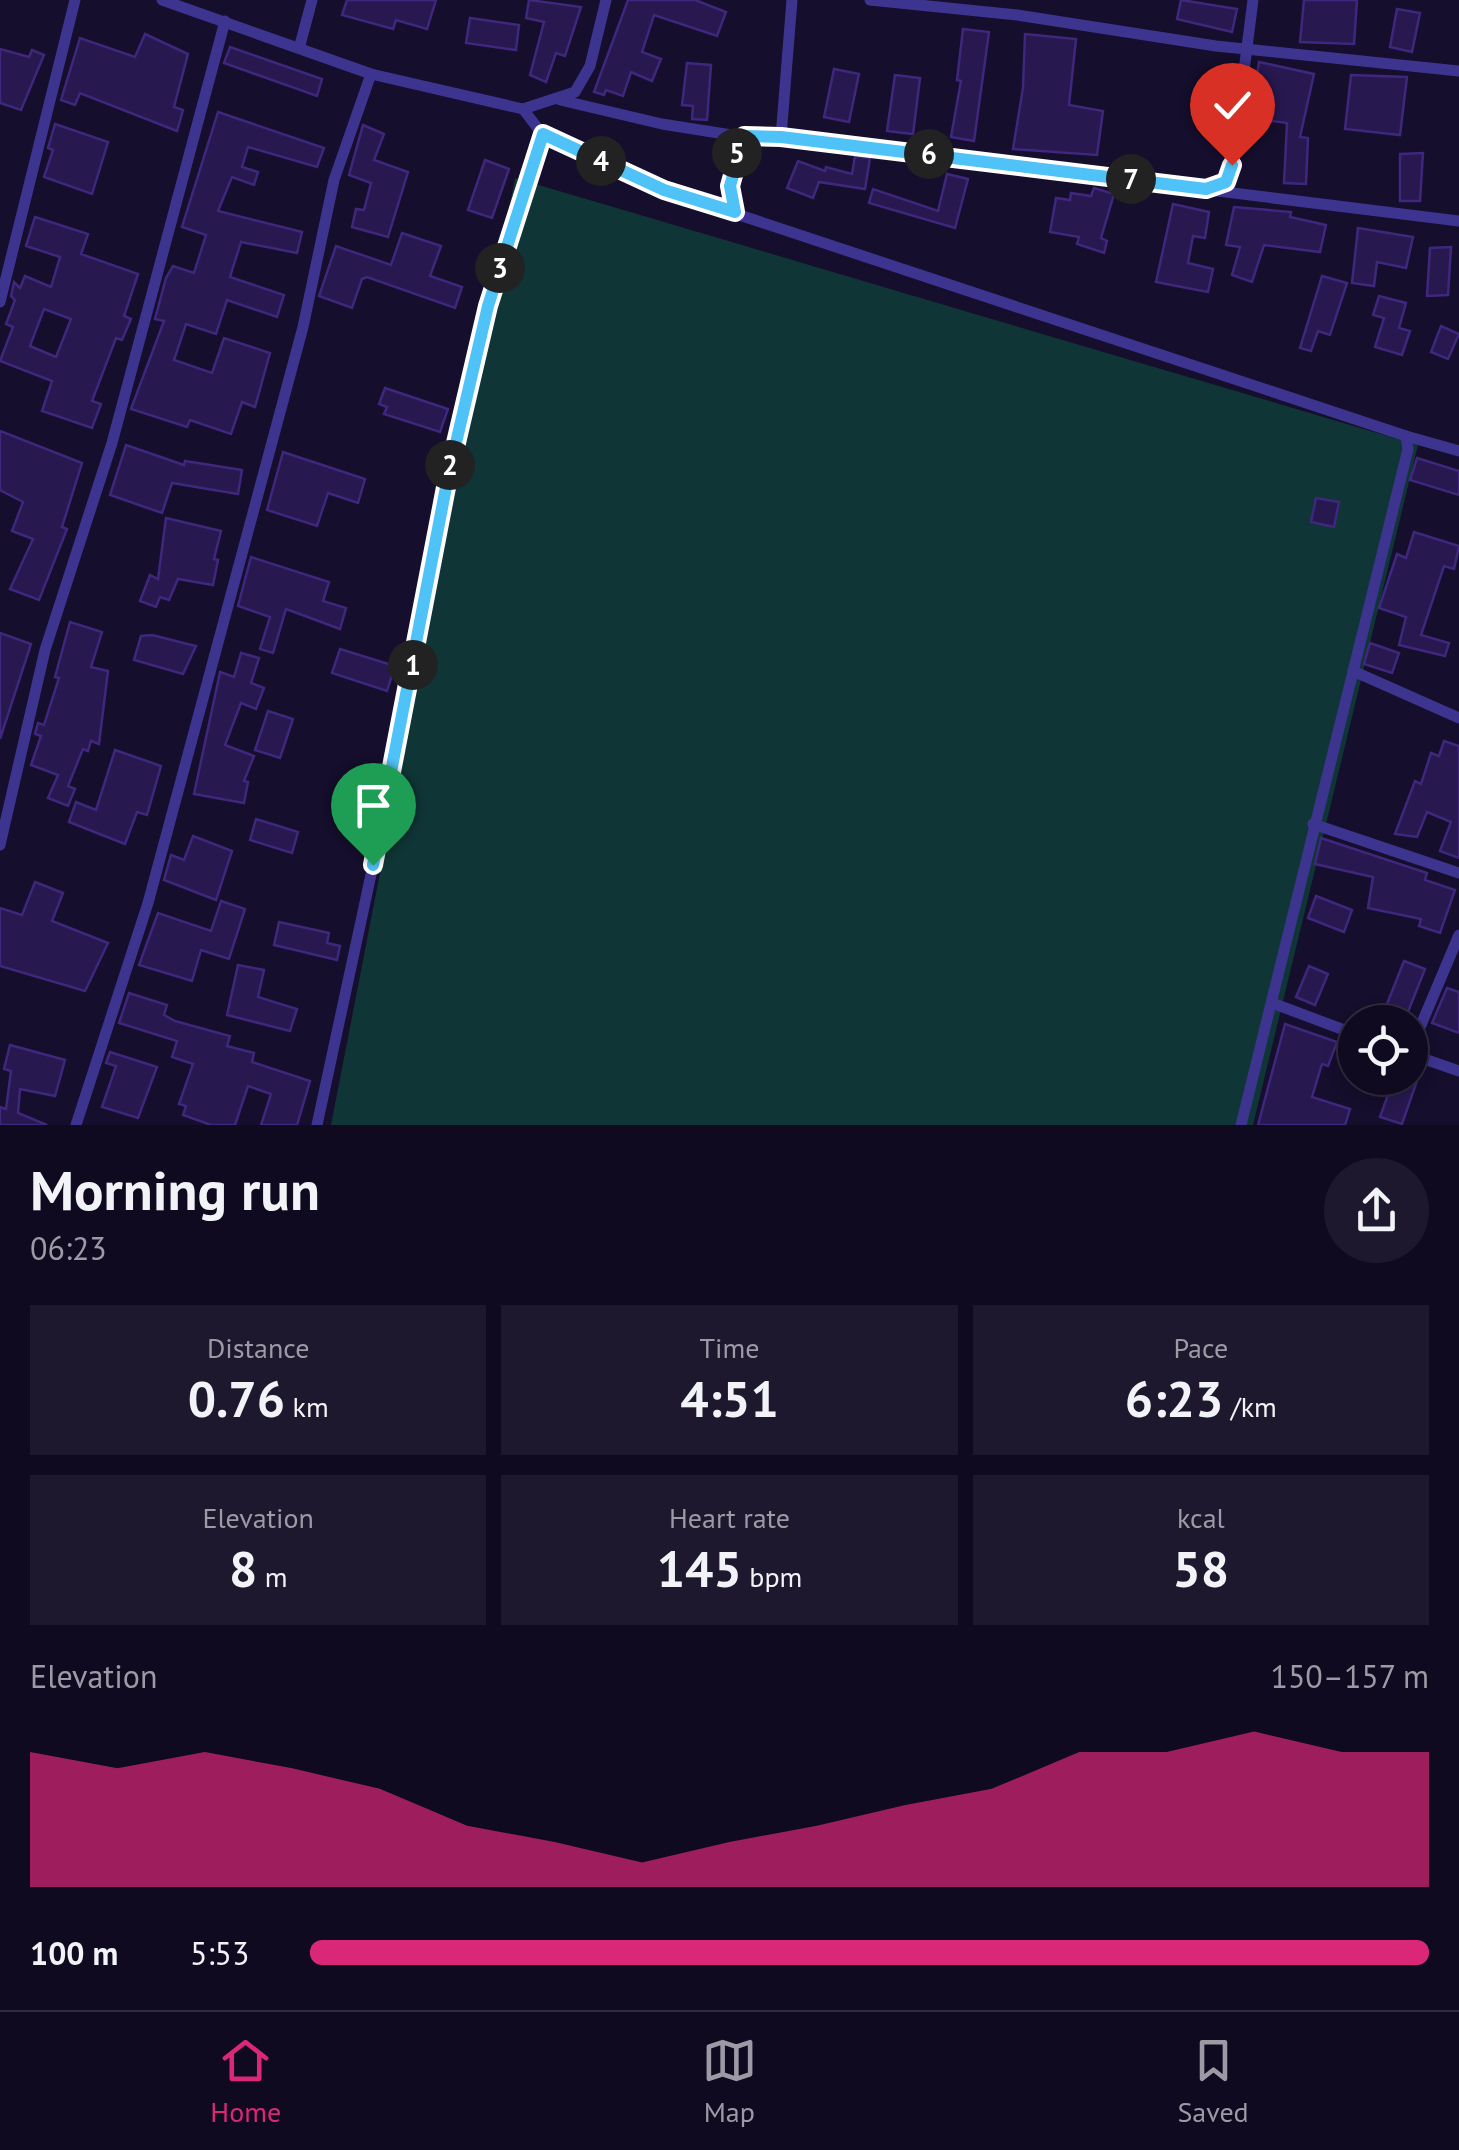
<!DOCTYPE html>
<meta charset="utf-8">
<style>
body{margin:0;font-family:"PT Sans",sans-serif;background:#1e182e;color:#f1f3f6;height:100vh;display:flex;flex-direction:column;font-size:38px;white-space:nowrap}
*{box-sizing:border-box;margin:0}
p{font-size:32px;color:#9c9aa5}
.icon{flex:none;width:55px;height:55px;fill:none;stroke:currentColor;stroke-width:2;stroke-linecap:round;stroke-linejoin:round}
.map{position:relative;height:1125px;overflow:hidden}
.details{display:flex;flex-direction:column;background:#100a21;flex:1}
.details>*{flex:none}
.tools{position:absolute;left:1338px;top:1005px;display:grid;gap:20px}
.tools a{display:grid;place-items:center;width:90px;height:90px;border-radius:50%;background:#100a21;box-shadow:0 5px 15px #0003,0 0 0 2px #302b3f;font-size:50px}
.pin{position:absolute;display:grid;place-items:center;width:85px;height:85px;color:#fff;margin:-102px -42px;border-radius:50% 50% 50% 0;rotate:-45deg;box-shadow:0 0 10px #0007}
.pin .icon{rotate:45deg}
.km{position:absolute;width:50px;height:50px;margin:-25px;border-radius:50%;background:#222;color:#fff;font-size:28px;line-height:50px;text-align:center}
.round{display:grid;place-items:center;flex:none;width:105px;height:105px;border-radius:52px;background:#1e182e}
.head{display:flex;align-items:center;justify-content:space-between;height:170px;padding:0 30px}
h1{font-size:55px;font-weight:800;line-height:75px}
.figures{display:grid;grid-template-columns:repeat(3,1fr);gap:15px;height:170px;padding:10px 30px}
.figures div{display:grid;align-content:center;border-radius:0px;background:#1e182e;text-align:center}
.figures b{font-size:50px;font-weight:800}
.figures small{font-size:28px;font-weight:400}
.figures p{font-size:28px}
.chart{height:280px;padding:20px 30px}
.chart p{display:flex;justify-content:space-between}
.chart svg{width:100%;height:180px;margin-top:10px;fill:#db2777;opacity:.7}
ul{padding:0 30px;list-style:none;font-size:32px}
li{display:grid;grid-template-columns:160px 120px 1fr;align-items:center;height:75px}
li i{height:25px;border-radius:12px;background:#db2777}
.tabs{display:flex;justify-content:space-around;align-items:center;height:140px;border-top:2px solid #302b3f;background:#100a21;font-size:28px;color:#9c9aa5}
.tabs a{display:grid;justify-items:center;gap:5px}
.tabs .current{color:#db2777}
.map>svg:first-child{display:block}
.green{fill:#103536}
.building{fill:#27184f;stroke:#3e277d;stroke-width:2.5;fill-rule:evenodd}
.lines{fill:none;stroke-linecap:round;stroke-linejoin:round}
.street{stroke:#3d3490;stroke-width:11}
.route-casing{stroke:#fff;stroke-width:20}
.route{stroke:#4fc3f7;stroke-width:12}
</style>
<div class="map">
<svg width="1459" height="1125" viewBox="0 0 1459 1125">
<rect width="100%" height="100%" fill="#150e2c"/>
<polygon class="green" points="515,178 1418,445 1253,1125 331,1125"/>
<g class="building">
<polygon points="347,0 436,0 427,29 396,20 393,29 342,15"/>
<polygon points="529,0 581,7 565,56 556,53 546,82 530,75 544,22 526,18"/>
<polygon points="628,0 695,0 726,12 717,36 654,15 642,52 661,59 652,81 631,72 623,96 606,90 604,95 594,92"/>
<polygon points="1181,0 1237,9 1232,32 1177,19"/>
<polygon points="1304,0 1357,0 1354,44 1300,42"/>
<polygon points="1397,9 1420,13 1412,52 1390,47"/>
<polygon points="470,18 519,25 516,50 466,43"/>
<polygon points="963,29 989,32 974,141 951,137 961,81 957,80"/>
<polygon points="145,34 188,54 174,107 183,110 177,131 80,93 75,105 61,100 80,38 135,57"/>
<polygon points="1025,34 1076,39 1069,105 1103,111 1097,155 1013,149 1023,88"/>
<polygon points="230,47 322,79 317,96 224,63"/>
<polygon points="0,49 29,57 32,50 44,55 21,110 0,103"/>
<polygon points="1259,62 1314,74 1300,137 1308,138 1306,184 1284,183 1287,123 1250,118"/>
<polygon points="687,63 711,65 707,120 692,119 693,106 682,105"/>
<polygon points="834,69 859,74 849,122 824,117"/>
<polygon points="895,75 920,78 913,134 887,131"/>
<polygon points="1351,75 1407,77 1400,135 1345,129"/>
<polygon points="218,112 324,148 317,167 248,147 242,167 258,172 254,185 232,177 218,211 302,232 297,253 241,242 230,277 284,295 277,317 227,300 216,334 186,324 174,360 212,373 224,338 270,353 255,407 242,402 231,434 190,420 187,427 131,409 164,321 155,319 166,278 173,266 194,273 206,235 182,227"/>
<polygon points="55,124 108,142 92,194 44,177 53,150 48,148"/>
<polygon points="363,125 384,134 374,160 408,172 388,237 352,227 356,209 364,210 371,183 349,175"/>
<polygon points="1423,153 1420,201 1400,201 1400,154"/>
<polygon points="855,156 870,158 865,189 819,182 813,198 787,188 798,161 825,171 826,167 852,174"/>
<polygon points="485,160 509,169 492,218 468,210"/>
<polygon points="947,174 968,179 955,228 869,203 873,189 938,211"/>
<polygon points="1094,188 1114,194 1101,238 1107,241 1104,253 1077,244 1079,237 1050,232 1056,198 1070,200 1071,193 1091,196"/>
<polygon points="1173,204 1209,212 1205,238 1193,236 1188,263 1213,269 1208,292 1156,282"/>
<polygon points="1234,207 1291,212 1290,217 1326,225 1320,252 1264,245 1252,282 1232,275 1240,247 1226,245"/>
<path d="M35 217 88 234 81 254 138 274 124 316 131 319 122 340 116 338 92 401 101 404 92 428 42 411 52 381 0 361 13 327 6 324 15 300 11 296 14 282 20 288 25 276 51 287 60 257 26 246ZM44 309 71 319 56 357 30 346Z"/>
<polygon points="1358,228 1413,237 1406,268 1377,262 1374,286 1352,283"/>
<polygon points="402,233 441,246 430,276 462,287 455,308 367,277 362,279 352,308 319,296 336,246 391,265"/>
<polygon points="1451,247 1448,295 1427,296 1430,248"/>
<polygon points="1322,276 1347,283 1330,335 1318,331 1311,351 1300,348"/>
<polygon points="1379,296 1406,303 1399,328 1410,331 1402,355 1375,347 1384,318 1373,315"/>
<polygon points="1441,326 1459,334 1448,359 1431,352"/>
<polygon points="385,388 448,409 440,432 384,414 387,407 379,404"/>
<polygon points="0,431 82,463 62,527 67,529 39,600 10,589 33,539 12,531 23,502 0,490"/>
<polygon points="126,445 184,465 185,461 242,470 238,494 172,483 162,513 110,495"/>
<polygon points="283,452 365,479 358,503 328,493 317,526 267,510"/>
<polygon points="1417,458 1459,471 1459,495 1410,480"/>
<polygon points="1316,498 1339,502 1334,527 1311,522"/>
<polygon points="166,518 221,531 214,559 218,560 213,585 178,579 169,600 160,597 156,607 140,601 150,575 158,579"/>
<polygon points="1414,532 1459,546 1454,569 1444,566 1421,635 1449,643 1445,656 1399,645 1406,617 1379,608 1397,554 1406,558"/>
<polygon points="251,557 329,582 323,601 346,608 340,629 286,609 273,653 260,649 270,617 238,606"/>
<polygon points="70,622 102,632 91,667 108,671 99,744 91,741 88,751 83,749 68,786 75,789 68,806 48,798 58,775 31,765 41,736 35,734 38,723 44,725 59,678 55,677"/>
<polygon points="0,633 31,644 0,739"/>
<polygon points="152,635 196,646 183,674 134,660 141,636"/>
<polygon points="1370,643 1399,653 1392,673 1364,664"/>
<polygon points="340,649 395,666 387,691 332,673"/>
<polygon points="241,653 259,658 251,683 264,688 256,709 241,703 225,745 254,756 244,781 248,782 244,803 194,794 219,677 220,672 234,677"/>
<polygon points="268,711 293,719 280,758 255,750"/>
<polygon points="1444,741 1459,746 1459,858 1440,851 1451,822 1427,812 1417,837 1395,834 1415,781 1421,784 1431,753 1439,756"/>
<polygon points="115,750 161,766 147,815 137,812 125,844 69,822 76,802 96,810"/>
<polygon points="256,819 298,832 292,853 250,840"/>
<polygon points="193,836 232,851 216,900 164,880 171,855 184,860"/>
<polygon points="1321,838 1427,873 1425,880 1455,890 1440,933 1419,926 1421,919 1368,908 1373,877 1315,864"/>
<polygon points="35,882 63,893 52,921 108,943 85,991 0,966 0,908 22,915"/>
<polygon points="1316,896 1352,910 1344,932 1308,918"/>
<polygon points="221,901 245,909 229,959 201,950 192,981 139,965 158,913 211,931"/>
<polygon points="279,922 329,933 327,943 340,946 337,960 274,945"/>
<polygon points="1404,961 1425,969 1404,1022 1383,1014"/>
<polygon points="238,965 264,970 258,997 297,1009 290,1031 227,1015"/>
<polygon points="1309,966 1328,974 1315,1005 1296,997"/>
<polygon points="1447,988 1459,992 1459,1033 1432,1023"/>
<polygon points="129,993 167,1005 164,1015 175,1021 230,1036 227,1046 254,1053 252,1062 310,1081 297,1125 261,1125 271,1094 248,1086 235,1125 211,1125 183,1115 186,1106 179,1104 193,1064 172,1057 177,1041 119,1023"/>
<polygon points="1285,1024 1337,1042 1328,1066 1322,1064 1312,1097 1350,1109 1345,1125 1258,1125"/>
<polygon points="10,1045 65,1060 55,1096 20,1089 18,1113 47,1125 0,1125 0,1107 6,1109 11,1071 4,1069"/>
<polygon points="110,1052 157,1067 138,1118 102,1107 116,1066 106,1063"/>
<polygon points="1394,1078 1418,1078 1402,1124 1380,1117"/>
</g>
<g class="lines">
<g class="street">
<polyline points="162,0 371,74 523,109"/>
<polyline points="606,0 590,66 575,92 523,109 543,135 664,190 1406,436 1408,449 1241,1125"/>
<polyline points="870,0 1017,15 1216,46 1459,71"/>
<polyline points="300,45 312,0"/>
<polyline points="560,100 662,124 744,137 781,137 1459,221"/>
<polyline points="781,137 792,0"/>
<polyline points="1210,187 1225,182 1232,165 1253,0"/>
<polyline points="735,212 730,186 744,137"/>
<polyline points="0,302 75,0"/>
<polyline points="1406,436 1459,451"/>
<polyline points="1353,671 1459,718"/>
<polyline points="1313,824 1459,873"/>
<polyline points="0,845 45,650 112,443 225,21"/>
<polyline points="1272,1003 1355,1034"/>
<polyline points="1410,1051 1459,935"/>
<polyline points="1410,1054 1459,1071"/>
<polyline points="76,1125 148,903 303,327 334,180 371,74"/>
<polyline points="317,1125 397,754 448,477 488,306 543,135"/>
</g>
</g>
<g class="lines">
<g class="route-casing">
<polyline id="route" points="373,865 448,477 488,306 543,134 664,190 735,212 730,186 744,136 781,137 1206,189 1226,182 1232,165"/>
</g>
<use href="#route" class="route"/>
</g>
</svg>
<div class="tools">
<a><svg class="icon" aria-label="locate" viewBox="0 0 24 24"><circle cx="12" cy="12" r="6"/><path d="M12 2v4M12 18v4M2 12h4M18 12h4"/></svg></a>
</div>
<div class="pin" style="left:373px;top:865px;background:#1e9e55"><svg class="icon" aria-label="arrive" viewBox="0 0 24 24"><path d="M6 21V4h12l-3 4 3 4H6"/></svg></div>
<div class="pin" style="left:1232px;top:165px;background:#d93025"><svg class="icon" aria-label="check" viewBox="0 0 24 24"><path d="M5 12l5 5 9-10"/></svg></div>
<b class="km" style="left:413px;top:665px">1</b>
<b class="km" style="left:450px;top:465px">2</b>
<b class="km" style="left:500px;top:268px">3</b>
<b class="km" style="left:601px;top:161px">4</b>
<b class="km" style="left:737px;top:153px">5</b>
<b class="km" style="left:929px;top:154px">6</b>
<b class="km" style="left:1131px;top:179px">7</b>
</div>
<section class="details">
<div class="head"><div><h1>Morning run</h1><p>06:23</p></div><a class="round"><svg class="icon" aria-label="share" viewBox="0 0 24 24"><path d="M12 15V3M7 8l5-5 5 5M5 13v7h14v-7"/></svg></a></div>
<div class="figures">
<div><p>Distance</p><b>0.76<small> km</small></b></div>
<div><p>Time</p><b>4:51</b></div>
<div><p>Pace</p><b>6:23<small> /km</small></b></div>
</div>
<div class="figures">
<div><p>Elevation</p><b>8<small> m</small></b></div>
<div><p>Heart rate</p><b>145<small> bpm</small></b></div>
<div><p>kcal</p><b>58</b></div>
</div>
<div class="chart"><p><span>Elevation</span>150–157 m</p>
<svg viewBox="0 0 160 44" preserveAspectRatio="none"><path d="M0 44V11L10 15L20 11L30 15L40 20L50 29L60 33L70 38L80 33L90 29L100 24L110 20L120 11L130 11L140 6L150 11L160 11V44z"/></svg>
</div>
<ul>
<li><b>100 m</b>5:53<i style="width:100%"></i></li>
</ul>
</section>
<nav class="tabs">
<a class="current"><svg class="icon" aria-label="home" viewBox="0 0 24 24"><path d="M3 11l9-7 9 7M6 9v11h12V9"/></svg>Home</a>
<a><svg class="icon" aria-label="map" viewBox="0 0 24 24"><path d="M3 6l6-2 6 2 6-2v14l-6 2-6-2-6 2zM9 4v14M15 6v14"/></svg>Map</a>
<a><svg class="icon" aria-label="saved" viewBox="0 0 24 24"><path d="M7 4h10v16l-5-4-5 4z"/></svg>Saved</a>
</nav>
